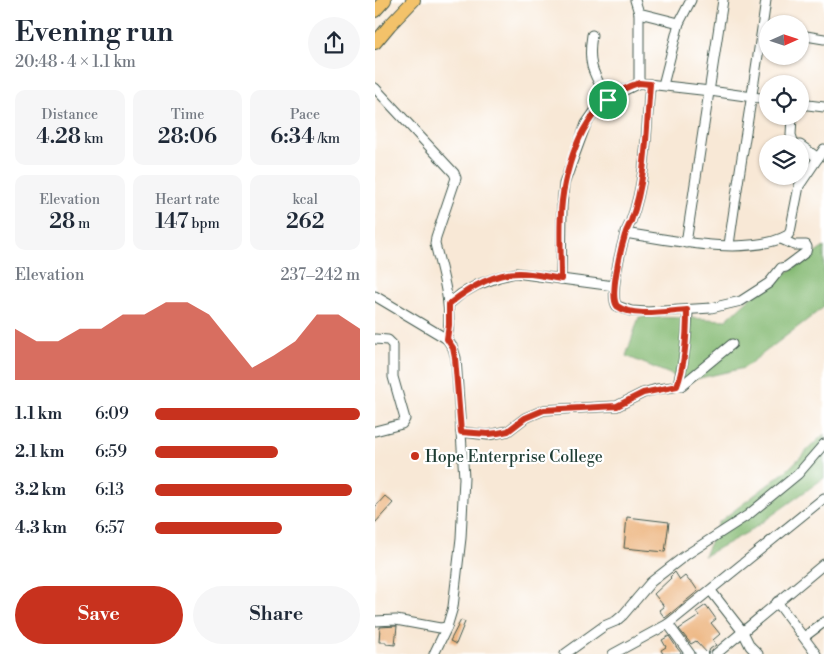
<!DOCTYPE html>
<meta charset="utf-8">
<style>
body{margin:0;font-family:"Libre Bodoni",serif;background:#f6f6f7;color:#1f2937;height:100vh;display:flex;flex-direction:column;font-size:19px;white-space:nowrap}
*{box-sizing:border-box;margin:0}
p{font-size:16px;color:#747a83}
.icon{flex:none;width:28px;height:28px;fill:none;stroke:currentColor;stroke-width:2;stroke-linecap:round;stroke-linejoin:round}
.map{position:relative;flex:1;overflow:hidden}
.side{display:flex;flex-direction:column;background:#fff;width:375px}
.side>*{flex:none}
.needle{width:32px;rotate:87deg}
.buttons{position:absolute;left:384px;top:15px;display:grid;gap:10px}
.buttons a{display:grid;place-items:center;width:50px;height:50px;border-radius:50%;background:#fff;box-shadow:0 1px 4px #0004;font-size:25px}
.pin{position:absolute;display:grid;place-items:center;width:42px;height:42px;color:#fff;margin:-21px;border:2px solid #fff;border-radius:50%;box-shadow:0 1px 5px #0007}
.round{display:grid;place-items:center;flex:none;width:52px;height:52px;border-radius:26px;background:#f6f6f7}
.headline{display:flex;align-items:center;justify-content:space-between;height:85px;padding:0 15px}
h1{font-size:28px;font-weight:600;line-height:38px}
.figures{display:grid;grid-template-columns:repeat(3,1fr);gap:8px;height:85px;padding:5px 15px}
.figures div{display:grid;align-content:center;border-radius:10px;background:#f6f6f7;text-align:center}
.figures b{font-size:21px;font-weight:600}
.figures small{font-size:14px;font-weight:400}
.figures p{font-size:14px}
.chart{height:140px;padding:10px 15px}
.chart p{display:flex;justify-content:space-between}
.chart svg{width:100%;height:90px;margin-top:5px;fill:#c8321e;opacity:.7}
.cta{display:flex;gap:10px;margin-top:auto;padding:10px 15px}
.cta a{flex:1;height:58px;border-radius:30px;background:#c8321e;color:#fff;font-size:20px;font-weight:600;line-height:58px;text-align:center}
.cta a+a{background:#f6f6f7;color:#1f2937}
ul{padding:0 15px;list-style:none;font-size:16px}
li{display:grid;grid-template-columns:80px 60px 1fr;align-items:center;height:38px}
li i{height:12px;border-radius:6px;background:#c8321e}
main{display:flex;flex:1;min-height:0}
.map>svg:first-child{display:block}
.forest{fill:#87bb76;stroke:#537c55}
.building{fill:#edb681}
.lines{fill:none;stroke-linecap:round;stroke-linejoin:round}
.minor-casing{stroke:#40574c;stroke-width:11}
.highway-casing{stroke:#40574c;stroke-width:14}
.minor{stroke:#fff;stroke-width:9}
.highway{stroke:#f3c26a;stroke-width:12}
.route-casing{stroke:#fff;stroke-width:10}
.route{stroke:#c8321e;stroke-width:6}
.poi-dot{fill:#c8321e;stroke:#fff;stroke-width:2}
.labels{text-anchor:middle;stroke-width:4.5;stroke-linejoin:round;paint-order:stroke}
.poi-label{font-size:16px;fill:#1f3d34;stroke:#fff;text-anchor:start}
</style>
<main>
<section class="side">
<div class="headline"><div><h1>Evening run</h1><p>20:48 · 4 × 1.1 km</p></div><a class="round"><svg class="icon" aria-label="share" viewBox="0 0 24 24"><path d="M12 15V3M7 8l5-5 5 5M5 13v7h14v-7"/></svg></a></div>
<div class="figures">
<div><p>Distance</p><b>4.28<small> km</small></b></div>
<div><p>Time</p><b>28:06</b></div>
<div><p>Pace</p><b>6:34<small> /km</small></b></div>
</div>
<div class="figures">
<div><p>Elevation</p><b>28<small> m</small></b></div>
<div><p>Heart rate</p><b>147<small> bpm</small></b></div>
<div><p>kcal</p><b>262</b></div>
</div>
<div class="chart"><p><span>Elevation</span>237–242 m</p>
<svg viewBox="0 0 160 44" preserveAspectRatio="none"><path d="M0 44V19L10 25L20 25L30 19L40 19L50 12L60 12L70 6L80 6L90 12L100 25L110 38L120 32L130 25L140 12L150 12L160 19V44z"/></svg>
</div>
<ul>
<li><b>1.1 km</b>6:09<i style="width:100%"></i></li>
<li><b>2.1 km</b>6:59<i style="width:60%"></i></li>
<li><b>3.2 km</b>6:13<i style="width:96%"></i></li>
<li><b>4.3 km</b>6:57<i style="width:62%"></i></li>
</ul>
<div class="cta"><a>Save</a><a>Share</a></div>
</section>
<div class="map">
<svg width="449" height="654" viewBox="0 0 449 654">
<rect width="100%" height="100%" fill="#fff"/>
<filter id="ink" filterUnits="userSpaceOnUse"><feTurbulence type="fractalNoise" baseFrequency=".02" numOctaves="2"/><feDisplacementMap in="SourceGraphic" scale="10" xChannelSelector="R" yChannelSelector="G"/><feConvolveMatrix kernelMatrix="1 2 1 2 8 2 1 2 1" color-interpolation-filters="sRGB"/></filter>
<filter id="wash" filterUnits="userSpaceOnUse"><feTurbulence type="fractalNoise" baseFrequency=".0096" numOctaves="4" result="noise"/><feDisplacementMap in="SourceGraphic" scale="20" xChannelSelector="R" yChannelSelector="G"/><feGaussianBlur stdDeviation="1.12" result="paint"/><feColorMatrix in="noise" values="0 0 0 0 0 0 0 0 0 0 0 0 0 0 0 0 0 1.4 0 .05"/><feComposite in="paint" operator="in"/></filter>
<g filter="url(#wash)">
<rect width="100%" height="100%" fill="#f8e8d6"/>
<g class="forest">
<polygon points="449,247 449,307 369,368 312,381 251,356 264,317 313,318 351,320 375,298"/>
<polygon points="449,434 449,478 375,531 329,556 344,522 411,471"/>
</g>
<g id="blocks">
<g class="building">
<polygon points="10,496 18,503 0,523 0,507"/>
<polygon points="252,517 294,522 290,552 249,548"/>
<polygon points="300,572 305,580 310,576 315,582 317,582 323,591 290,618 284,610 288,607 288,605 279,594 296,578 295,577"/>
<polygon points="331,605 341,619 336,623 345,634 338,640 341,645 335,649 333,654 321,641 316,644 304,629 324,616 321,612"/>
<polygon points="86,620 90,622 81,644 75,641"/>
<polygon points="22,626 20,645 11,644 11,642 4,642 5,627"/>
<polygon points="294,636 302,648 307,654 288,654 286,650 291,647 287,640"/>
</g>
</g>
</g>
<g filter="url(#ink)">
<use href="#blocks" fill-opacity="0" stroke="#40574c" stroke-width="1"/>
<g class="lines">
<g class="minor-casing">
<g id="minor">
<polyline points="260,0 264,13 264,83"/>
<polyline points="264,13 304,23"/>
<path d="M217 35C212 66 219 74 233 100"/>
<polyline points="425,35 449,39"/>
<path d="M275 84C271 129 272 178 256 221 254 226 251 230 250 235 246 248 234 296 242 306L256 311 273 312 336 308 366 301 394 283 406 268 411 267 431 252 432 247 431 245H419L406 239"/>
<polyline points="288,85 304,23 316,0"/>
<path d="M0 88 79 173 81 178 61 237 60 244C68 276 78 307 72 339"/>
<polyline points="425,104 449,107"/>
<polyline points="417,116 416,135 419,144"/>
<polyline points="425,145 443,158"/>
<path d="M250 233C294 240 375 257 413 235L415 232 424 186 449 149"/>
<polyline points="311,243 348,0"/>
<path d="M354 245C365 163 380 82 391 0"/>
<polyline points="186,279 187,206 189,184 211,124 220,111 240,95 264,83 335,91 392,99"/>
<polyline points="0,296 72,339 78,348 81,358 89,478 86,538 78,607 72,627 59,654"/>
<polyline points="74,304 86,294 102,285 124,277 141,273 239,286"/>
<polyline points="0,339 13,340 18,345 18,377 30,419 27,424 0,431"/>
<path d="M302 386C310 363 312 335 313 310"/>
<polyline points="86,432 113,435 133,431 150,418 169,410 242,406 268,393 282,389 306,386 357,344"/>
<polyline points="336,591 368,632 375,646 383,654"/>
<polyline points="402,602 441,654"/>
<polyline points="0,621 21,620 65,628 72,627"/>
<polyline points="293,624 315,654"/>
<polyline points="429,637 449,622"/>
<polyline points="190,654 229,626 241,621 248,615 276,582 311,555 373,515 423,474 449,444"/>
<polyline points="238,654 293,624 449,498"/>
<polyline points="341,654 449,564"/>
</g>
</g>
<g class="highway-casing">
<g id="highway">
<polyline points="0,11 10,0"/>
<polyline points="0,43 15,25 39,0"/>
</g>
</g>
<use href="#minor" class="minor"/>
<use href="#highway" class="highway"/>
</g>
</g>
<g class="lines" filter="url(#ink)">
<g class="route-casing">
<path id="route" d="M264 83 275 84C271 129 272 178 256 221 254 226 251 230 250 235 246 248 234 296 242 306 258 318 293 311 312 310 312 334 310 364 302 386L268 393 242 406 169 410 150 418 133 431 123 433 113 434 86 432 80 358 78 348 72 339 74 325V304C93 289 118 273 144 273 158 273 172 277 186 279 186 248 183 214 190 183 199 140 218 97 264 83Z"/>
</g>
<use href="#route" class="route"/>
</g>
<circle class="poi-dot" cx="40" cy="456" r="5"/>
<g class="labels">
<g class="poi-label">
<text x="50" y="462">Hope Enterprise College</text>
</g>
</g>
</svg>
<div class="buttons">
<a><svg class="needle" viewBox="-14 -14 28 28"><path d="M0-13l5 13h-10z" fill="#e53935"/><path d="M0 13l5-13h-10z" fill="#747a83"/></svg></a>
<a><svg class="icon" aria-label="locate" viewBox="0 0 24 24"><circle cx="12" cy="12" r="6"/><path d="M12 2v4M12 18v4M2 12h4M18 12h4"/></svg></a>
<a><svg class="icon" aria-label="layers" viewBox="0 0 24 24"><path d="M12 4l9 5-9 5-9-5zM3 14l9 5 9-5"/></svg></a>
</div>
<div class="pin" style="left:233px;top:100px;background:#1e9e55"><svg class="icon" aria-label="arrive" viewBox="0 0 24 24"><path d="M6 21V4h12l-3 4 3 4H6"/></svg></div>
</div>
</main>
